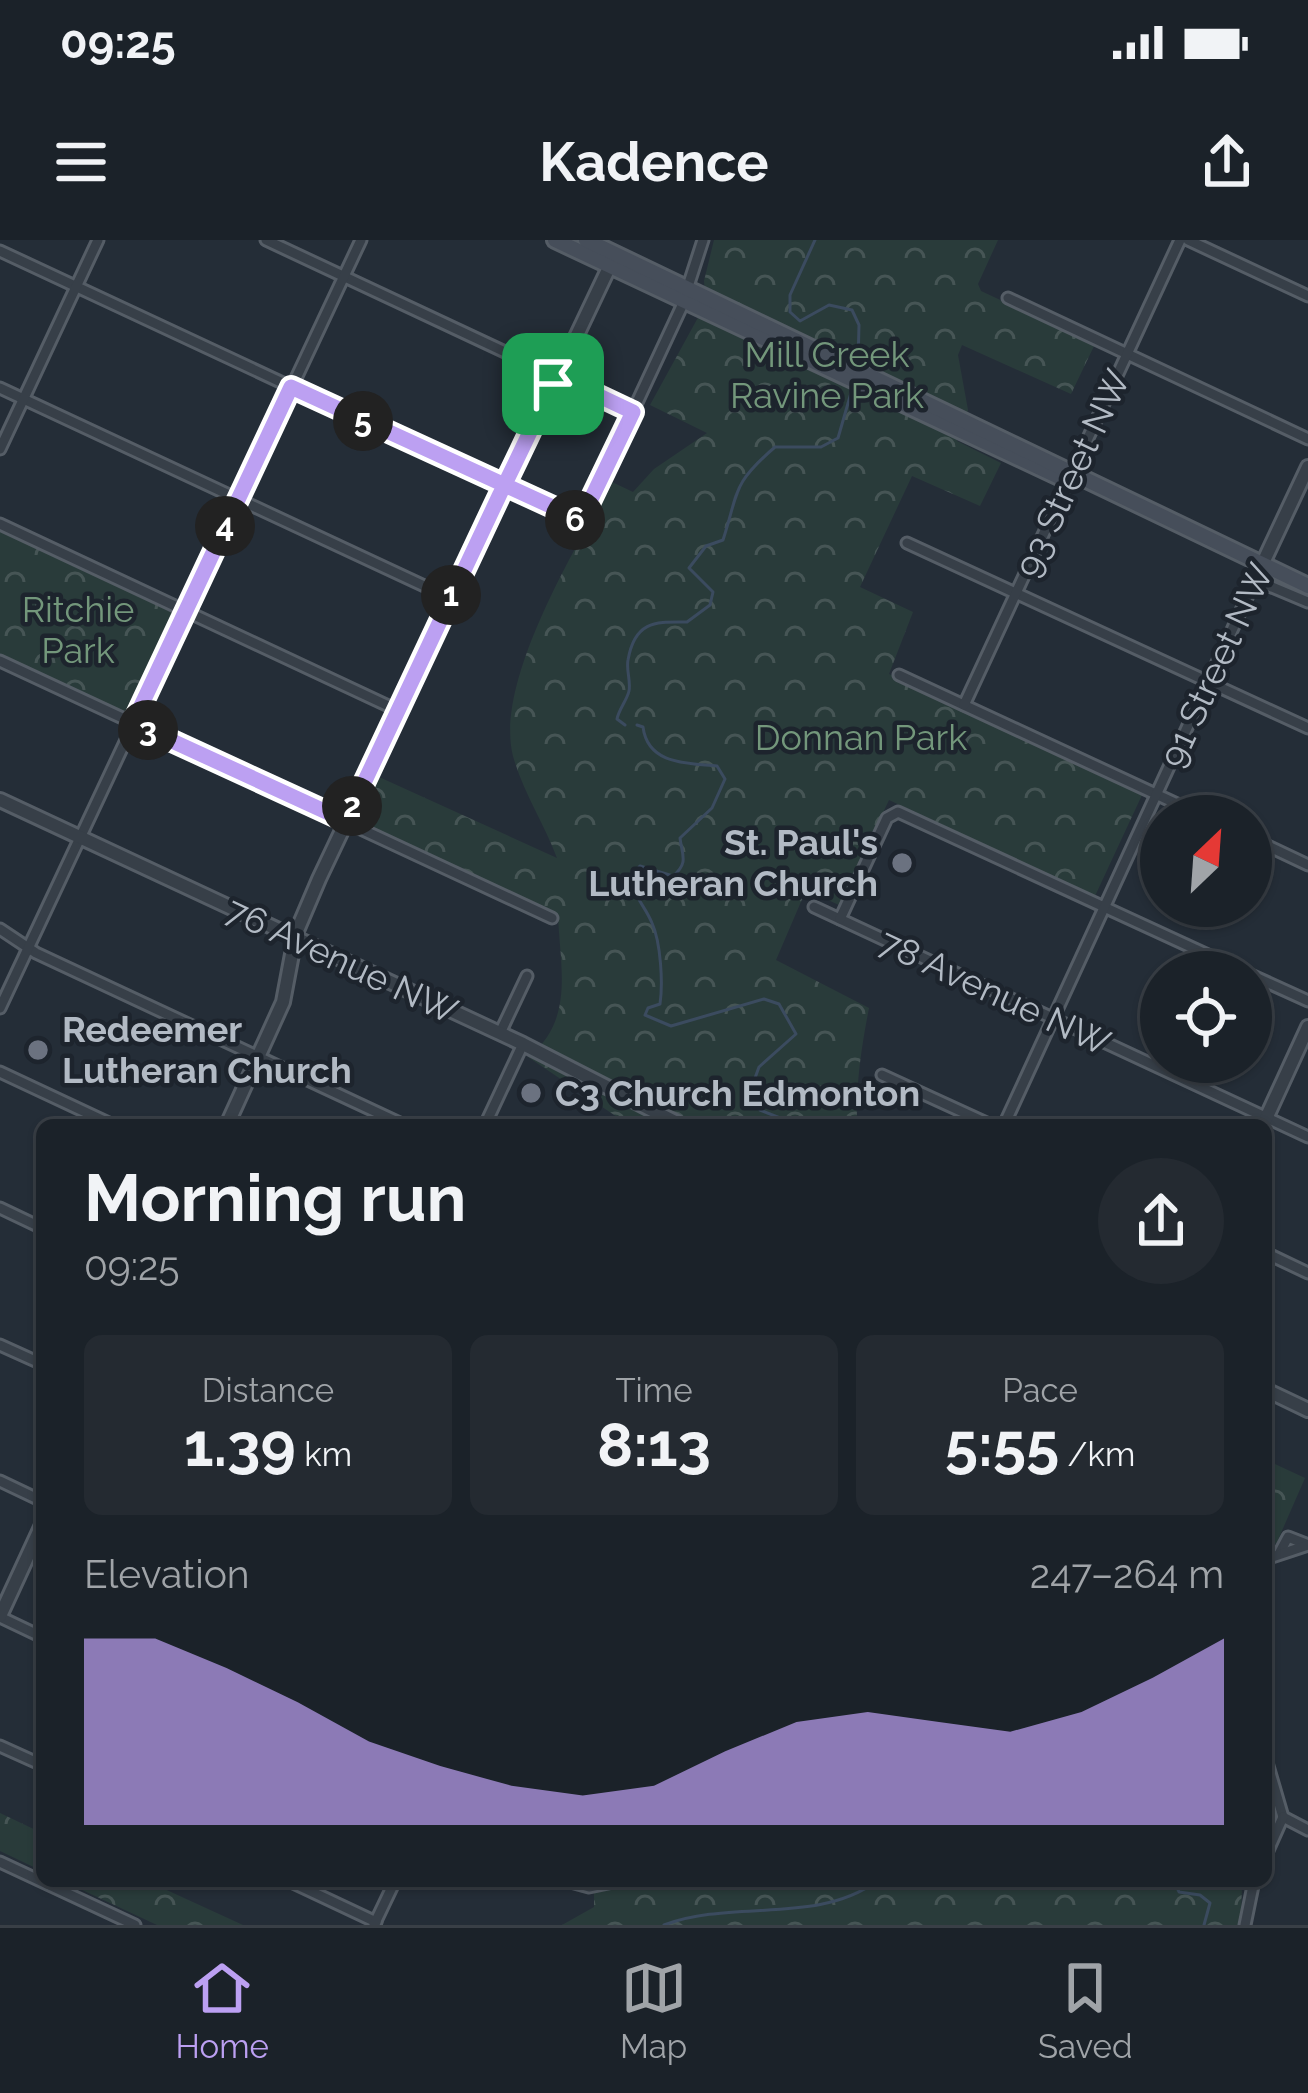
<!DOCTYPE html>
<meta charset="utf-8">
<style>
body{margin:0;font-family:Raleway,sans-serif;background:#242a31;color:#f1f3f6;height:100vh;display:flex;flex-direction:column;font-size:45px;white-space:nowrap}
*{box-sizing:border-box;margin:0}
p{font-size:39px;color:#a0a4a8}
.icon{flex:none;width:66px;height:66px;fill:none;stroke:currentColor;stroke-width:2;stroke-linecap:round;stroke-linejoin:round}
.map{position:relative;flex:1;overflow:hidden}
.details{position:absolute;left:36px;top:879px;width:1236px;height:768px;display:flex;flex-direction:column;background:#1b2229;border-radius:18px;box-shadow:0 3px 9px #0004,0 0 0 3px #393f46}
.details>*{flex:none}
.needle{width:78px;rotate:25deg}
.buttons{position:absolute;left:1140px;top:555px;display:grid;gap:24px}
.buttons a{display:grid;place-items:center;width:132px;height:132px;border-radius:50%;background:#1b2229;box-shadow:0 3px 9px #0004,0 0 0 3px #393f46;font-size:60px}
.pin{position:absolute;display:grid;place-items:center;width:102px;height:102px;color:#fff;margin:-51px;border-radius:24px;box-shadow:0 6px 18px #0006}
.km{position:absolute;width:60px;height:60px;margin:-30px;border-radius:50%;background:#222;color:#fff;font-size:33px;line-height:60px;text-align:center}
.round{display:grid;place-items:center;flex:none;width:126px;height:126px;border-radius:63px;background:#242a31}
.overview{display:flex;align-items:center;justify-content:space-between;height:204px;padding:0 48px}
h1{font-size:66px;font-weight:700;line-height:90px}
.metrics{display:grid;grid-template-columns:repeat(3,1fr);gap:18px;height:204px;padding:12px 48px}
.metrics div{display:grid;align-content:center;border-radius:18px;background:#242a31;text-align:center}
.metrics b{font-size:60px;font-weight:700}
.metrics small{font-size:33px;font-weight:400}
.metrics p{font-size:33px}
.chart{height:336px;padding:24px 48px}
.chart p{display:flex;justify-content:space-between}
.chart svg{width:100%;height:216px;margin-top:12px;fill:#bca0f2;opacity:.7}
.status{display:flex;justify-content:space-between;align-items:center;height:84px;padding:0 60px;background:#1b2229;direction:ltr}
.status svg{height:33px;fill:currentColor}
header{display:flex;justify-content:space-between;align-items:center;height:156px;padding:0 48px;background:#1b2229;font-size:54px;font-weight:700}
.dock{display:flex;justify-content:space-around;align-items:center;height:168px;border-top:3px solid #393f46;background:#1b2229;font-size:33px;color:#a0a4a8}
.dock a{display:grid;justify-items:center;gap:6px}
.dock .active{color:#bca0f2}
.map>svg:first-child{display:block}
.forest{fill:url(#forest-crowns)}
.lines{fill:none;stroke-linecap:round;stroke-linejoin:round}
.stream{stroke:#3b4b5f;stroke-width:3}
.minor-casing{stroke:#555d66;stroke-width:15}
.tertiary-casing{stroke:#555d66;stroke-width:18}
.secondary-casing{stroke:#555d66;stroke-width:20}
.minor{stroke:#373f48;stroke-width:9}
.tertiary{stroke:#373f48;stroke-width:12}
.secondary{stroke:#464e5a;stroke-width:14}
.route-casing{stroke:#fff;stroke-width:24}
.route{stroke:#bca0f2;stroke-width:15}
.worship-dot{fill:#6b7280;stroke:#1d242d;stroke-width:4.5}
.labels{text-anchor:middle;stroke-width:9;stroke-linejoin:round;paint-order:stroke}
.park-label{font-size:36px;fill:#73977b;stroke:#1d242d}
.street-label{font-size:36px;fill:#b2bac4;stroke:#1d242d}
.poi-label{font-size:36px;font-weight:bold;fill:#b2bac4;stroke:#1d242d;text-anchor:start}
</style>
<div class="status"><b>09:25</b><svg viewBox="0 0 49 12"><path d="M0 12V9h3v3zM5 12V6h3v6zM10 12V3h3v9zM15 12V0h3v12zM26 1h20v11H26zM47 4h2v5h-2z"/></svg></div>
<header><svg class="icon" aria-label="menu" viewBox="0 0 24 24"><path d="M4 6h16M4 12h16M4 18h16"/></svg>Kadence<svg class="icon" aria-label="share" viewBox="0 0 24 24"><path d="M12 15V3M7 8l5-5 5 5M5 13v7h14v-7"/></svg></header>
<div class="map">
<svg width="1308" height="1685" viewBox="0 0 1308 1685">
<defs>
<pattern id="forest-crowns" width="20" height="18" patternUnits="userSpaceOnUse" patternTransform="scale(3)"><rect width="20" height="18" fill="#293b3a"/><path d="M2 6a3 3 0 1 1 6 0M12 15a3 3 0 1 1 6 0" fill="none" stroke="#465555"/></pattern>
</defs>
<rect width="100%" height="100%" fill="#242d37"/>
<g class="forest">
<path d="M714 0H998L978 44 981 51 1095 104 1071 154 962 105 958 115 968 170 957 201 1001 223 980 266 912 236 860 347 913 372 889 434 1142 555 1095 656 889 560 839 665 806 650 776 720 869 768C861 809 856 843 857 885H629L528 817C575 781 560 727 558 675L359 582 379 537 557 618C544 583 523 552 513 516 494 441 577 306 612 242L633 252 654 229 707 193 650 165 706 63 704 41Z"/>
<polygon points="0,290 174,372 132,472 128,475 0,416"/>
<polygon points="1266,1220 1305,1238 1277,1302 1266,1311"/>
<polygon points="0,1573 42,1593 42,1631 0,1611"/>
<polygon points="63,1641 147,1641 243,1685 157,1685"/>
<polygon points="630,1641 1242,1641 1241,1685 562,1685 594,1667 594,1651"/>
</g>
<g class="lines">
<g class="stream">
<polyline points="815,0 790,55 790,72 800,81 829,65 852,70 859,85 858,124"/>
<path d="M625 485 617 479C619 469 627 460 629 451 631 441 626 430 628 420 635 379 658 382 687 382L710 365 713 352 689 328 706 306 723 300C739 251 731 245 775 207H821L838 198 853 146"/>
<path d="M637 485 643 487C648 526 690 523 717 526L725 539 712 568 680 598C682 615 689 623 673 636L640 626 630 638C634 657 645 666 652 683 661 703 663 744 660 764L648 768 645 775 671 786 764 759 779 764 796 794 759 827 751 849 760 870 798 885"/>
<polyline points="1174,1641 1179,1652 1200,1655 1210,1663 1204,1685"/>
<path d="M664 1685C732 1659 817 1685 877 1641"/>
</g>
<g class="minor-casing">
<g id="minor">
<polyline points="266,0 633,172"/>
<polyline points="1188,0 1308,56"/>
<polyline points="0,11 576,280 586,272 681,68 703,0"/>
<polyline points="1008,58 1308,199"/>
<polyline points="0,148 450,358"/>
<polyline points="0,209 98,0"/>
<polyline points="0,284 397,470"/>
<polyline points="907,303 1308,488"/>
<polyline points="1255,340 1308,362"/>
<polyline points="0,421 552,678"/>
<polyline points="899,435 1203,576"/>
<polyline points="964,465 1180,0"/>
<polyline points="1251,598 1308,625"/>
<polyline points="814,667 1308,897"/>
<polyline points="840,679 887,578 898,572 1245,732"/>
<polyline points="0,689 36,713 404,885"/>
<polyline points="1251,735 1308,761"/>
<polyline points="0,768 361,0"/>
<polyline points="500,793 527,736"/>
<polyline points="0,832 113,885"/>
<polyline points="882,835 991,885"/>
<polyline points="485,885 523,804"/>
<polyline points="1004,885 1262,325"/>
<polyline points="0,968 42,988"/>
<polyline points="1266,1013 1308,1033"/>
<polyline points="0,1105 42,1124"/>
<polyline points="0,1241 42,1261"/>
<polyline points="1280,1312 1288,1297 1306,1304"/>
<polyline points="1266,1319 1308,1305"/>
<polyline points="0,1377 42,1397"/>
<polyline points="0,1506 42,1525"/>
<polyline points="1266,1519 1283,1577"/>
<polyline points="1283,1577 1308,1590"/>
<polyline points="1266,1615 1283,1577"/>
<polyline points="0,1622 135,1685"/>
<polyline points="289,1641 376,1682"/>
<polyline points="567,1641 589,1647 618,1641"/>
<polyline points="374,1685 395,1641"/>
<polyline points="1245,1685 1254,1641"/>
</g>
</g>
<g class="tertiary-casing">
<g id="tertiary">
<polyline points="1262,325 1308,227"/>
<polyline points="0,560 523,804 681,885"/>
<polyline points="227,885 283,762 296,693 319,639 614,17"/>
<polyline points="1263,885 1308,787"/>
<polyline points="1266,1150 1308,1170"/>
<polyline points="0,1376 42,1285"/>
</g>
</g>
<g class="secondary-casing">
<g id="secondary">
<polyline points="555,0 1059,237 1071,236"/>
<polyline points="586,0 1308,346"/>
</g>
</g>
<use href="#minor" class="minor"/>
<use href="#tertiary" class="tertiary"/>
<use href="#secondary" class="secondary"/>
</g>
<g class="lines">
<g class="route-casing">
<path id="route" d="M553 144C535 181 518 218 500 254L346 581 133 483 291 147 581 280 633 172 557 136 553 144"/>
</g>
<use href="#route" class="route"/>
</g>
<g class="worship-dot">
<circle cx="902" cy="623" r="12"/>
<circle cx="38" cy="810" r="12"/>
<circle cx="531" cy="853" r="12"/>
</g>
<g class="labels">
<g class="park-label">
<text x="827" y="127">Mill Creek<tspan x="827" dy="41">Ravine Park</tspan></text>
<text x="78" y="382">Ritchie<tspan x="78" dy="41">Park</tspan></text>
<text x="861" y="510">Donnan Park</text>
</g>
<g class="street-label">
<text transform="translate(1072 233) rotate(-65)" y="13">93 Street NW</text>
<text transform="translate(1216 425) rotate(-65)" y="13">91 Street NW</text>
<text transform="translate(342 720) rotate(25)" y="13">76 Avenue NW</text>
<text transform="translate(995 752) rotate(25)" y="13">78 Avenue NW</text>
</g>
<g class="poi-label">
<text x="878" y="615" text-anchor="end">St. Paul's<tspan x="878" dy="41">Lutheran Church</tspan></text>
<text x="62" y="802">Redeemer<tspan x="62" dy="41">Lutheran Church</tspan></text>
<text x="555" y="866">C3 Church Edmonton</text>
</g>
</g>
</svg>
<div class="buttons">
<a><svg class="needle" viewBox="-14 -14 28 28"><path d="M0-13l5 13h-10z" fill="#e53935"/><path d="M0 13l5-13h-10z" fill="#a0a4a8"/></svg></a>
<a><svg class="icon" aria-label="locate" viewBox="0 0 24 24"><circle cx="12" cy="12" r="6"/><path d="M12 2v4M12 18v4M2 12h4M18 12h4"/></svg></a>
</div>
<div class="pin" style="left:553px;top:144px;background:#1e9e55"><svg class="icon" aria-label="arrive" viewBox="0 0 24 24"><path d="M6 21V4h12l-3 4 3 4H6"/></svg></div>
<b class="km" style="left:451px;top:355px">1</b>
<b class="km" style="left:352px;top:566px">2</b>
<b class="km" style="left:148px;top:490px">3</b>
<b class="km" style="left:225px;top:286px">4</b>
<b class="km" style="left:363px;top:181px">5</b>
<b class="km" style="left:575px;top:280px">6</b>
<section class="details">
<div class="overview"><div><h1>Morning run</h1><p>09:25</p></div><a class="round"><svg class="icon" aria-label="share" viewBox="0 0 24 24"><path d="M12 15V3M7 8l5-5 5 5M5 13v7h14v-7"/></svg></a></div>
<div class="metrics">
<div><p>Distance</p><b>1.39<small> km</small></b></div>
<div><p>Time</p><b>8:13</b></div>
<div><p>Pace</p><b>5:55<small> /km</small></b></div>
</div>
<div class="chart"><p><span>Elevation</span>247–264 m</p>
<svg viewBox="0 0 160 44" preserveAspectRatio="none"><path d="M0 44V6L10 6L20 12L30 19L40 27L50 32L60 36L70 38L80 36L90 29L100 23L110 21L120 23L130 25L140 21L150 14L160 6V44z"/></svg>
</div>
</section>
</div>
<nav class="dock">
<a class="active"><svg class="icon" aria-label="home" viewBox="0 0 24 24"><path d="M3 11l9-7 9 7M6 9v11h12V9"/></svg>Home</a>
<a><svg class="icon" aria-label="map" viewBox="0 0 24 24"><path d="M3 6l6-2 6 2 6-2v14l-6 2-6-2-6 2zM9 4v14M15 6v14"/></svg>Map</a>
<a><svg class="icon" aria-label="saved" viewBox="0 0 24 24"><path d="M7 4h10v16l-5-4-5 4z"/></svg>Saved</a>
</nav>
